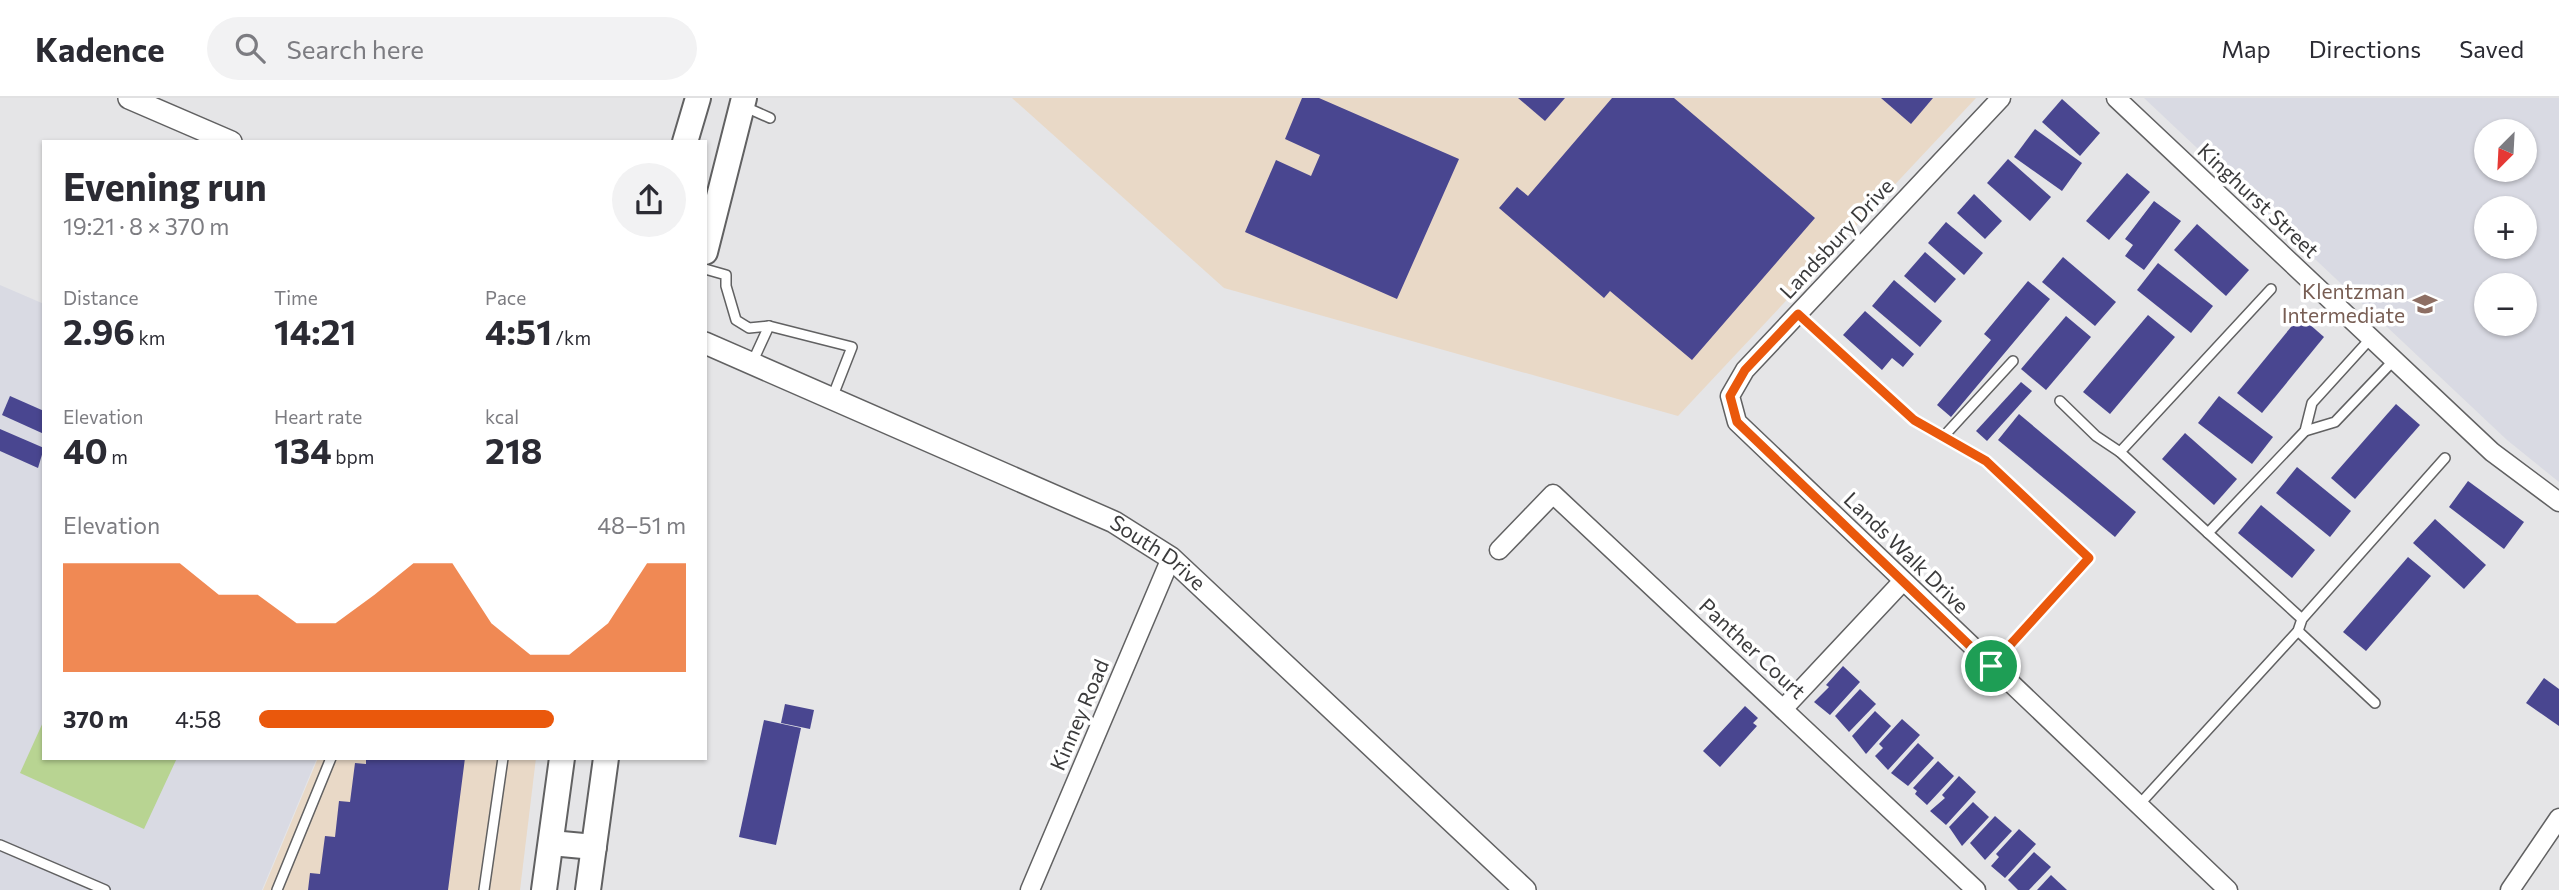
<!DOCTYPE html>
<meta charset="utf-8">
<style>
body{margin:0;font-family:Commissioner,sans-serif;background:#f2f2f3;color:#2b2b33;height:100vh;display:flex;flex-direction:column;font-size:26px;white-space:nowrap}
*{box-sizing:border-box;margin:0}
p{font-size:23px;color:#7c7c81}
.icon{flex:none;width:38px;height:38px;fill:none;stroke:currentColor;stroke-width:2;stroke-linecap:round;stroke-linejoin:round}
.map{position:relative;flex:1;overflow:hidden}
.details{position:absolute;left:42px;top:42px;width:665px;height:620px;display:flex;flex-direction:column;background:#fff;border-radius:0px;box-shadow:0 2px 5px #0004}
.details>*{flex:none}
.needle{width:46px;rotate:204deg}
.controls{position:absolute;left:2474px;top:21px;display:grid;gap:14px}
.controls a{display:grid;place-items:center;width:63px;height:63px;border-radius:50%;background:#fff;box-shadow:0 2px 5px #0004;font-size:35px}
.pin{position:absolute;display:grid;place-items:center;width:60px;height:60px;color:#fff;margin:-30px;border:4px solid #fff;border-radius:50%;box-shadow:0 2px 7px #0007}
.round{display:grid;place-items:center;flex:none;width:74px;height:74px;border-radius:37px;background:#f2f2f3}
.overview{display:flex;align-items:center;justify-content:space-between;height:119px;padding:0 21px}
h1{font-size:38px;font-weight:700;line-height:52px}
.stats{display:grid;grid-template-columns:repeat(3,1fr);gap:10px;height:119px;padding:7px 21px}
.stats div{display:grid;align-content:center}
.stats b{font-size:35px;font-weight:700}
.stats small{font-size:19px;font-weight:400}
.stats p{font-size:19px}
.chart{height:196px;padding:14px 21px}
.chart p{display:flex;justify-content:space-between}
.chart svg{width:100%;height:126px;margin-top:7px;fill:#ea580c;opacity:.7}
ul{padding:0 21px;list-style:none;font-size:23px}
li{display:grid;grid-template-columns:112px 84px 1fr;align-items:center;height:52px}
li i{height:18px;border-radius:9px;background:#ea580c}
header{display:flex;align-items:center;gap:42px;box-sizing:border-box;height:98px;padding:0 35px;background:#fff;border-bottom:2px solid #e1e1e2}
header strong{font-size:33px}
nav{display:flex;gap:38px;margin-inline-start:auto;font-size:24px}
.search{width:490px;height:63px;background:#f2f2f3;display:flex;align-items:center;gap:18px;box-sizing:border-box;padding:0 24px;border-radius:38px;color:#7c7c81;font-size:26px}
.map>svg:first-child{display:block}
.commercial{fill:#e9d9c7}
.built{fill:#d9dae3;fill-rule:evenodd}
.green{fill:#b8d492}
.building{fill:#494690}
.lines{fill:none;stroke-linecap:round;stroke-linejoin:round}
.service-casing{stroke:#616162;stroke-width:12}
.minor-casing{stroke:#616162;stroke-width:21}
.tertiary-casing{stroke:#616162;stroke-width:24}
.secondary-casing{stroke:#616162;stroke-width:28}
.service{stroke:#fff;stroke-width:9}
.minor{stroke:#fff;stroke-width:18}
.tertiary{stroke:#fff;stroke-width:21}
.secondary{stroke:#fff;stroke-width:24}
.route-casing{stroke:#fff;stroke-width:14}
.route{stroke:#ea580c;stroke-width:9}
.labels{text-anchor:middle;stroke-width:7;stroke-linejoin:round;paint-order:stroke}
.street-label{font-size:21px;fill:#3b3b3c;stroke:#fff}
.education-label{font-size:21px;fill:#785e54;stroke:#fff;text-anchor:end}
</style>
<header>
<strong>Kadence</strong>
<div class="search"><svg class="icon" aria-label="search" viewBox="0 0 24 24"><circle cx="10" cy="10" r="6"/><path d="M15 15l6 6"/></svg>Search here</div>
<nav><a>Map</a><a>Directions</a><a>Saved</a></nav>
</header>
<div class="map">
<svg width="2559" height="792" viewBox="0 0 2559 792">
<rect width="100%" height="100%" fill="#e5e5e7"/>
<g class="commercial">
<polygon points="1012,0 1976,0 1678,318 1224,190"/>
<polygon points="318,660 536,660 520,792 263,792"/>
</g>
<g class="built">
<path d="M2144 0H2559V384L2507 342ZM2487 33H2525V72H2487ZM2487 110H2525V149H2487ZM2487 187H2525V226H2487Z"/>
<polygon points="0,187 44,206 44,660 317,660 262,792 0,792"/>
</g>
<polygon class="green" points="44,622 44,660 177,660 144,731 20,675"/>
<g class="building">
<polygon points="1302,0 1319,0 1459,61 1397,201 1245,134 1276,62 1311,78 1320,57 1285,41"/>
<polygon points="1518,0 1565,0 1545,23"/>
<polygon points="1612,0 1674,0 1815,120 1692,262 1610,193 1604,200 1499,110 1517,89 1528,98"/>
<polygon points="1881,0 1933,0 1911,26"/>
<polygon points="2062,1 2100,35 2080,58 2042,24"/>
<polygon points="2035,31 2082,65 2062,93 2014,59"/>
<polygon points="2008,61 2051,99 2030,123 1987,85"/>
<polygon points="2127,75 2150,94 2109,142 2086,123"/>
<polygon points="1974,96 2002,123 1985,141 1957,115"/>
<polygon points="2154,103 2181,123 2144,172 2125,158 2133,147 2125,141"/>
<polygon points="1946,124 1983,155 1964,177 1928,145"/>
<polygon points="2197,126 2249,172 2226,198 2174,152"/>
<polygon points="1925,154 1956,181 1935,205 1904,178"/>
<polygon points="2063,159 2116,204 2095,228 2042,184"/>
<polygon points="2158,165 2213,208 2191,235 2137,192"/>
<polygon points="1894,182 1942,223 1920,249 1872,208"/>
<polygon points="2028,183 2050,201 1951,319 1937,307 1991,242 1984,236"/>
<polygon points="1865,213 1914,256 1903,269 1892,260 1882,272 1843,237"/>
<polygon points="2148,217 2175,239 2110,316 2083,294"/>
<polygon points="2066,218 2091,239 2046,292 2021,271"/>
<polygon points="2300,218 2324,239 2262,315 2237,295"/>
<polygon points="2021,284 2032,293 1987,343 1976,333"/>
<polygon points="10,298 44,313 44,336 2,317"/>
<polygon points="2219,298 2273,339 2252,366 2198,325"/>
<polygon points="2396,306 2420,327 2355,401 2331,380"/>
<polygon points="2019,316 2136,414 2115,439 1998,342"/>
<polygon points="0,331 44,350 38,370 0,353"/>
<polygon points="2185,335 2237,381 2214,407 2162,361"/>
<polygon points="2297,369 2351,413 2330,439 2276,395"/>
<polygon points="2468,383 2524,424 2504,451 2449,409"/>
<polygon points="2261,407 2315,452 2292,480 2238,435"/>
<polygon points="2435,421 2486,467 2464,491 2413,445"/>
<polygon points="2408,459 2431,478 2366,553 2343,534"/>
<polygon points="1843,568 1860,584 1830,617 1814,604 1829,589 1826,587"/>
<polygon points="2544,580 2559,591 2559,628 2526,605"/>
<polygon points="1860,591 1876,606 1849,634 1835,618"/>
<polygon points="785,606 814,612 810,631 781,625"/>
<polygon points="1745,608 1758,620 1753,625 1757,628 1720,669 1703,653"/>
<polygon points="1875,613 1891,628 1866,656 1852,638"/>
<polygon points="1902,621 1920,637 1888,672 1875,658 1883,650 1879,646"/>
<polygon points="764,622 801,630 776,747 739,739"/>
<polygon points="1918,645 1934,660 1908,688 1891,675"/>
<polygon points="366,660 465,660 448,792 308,792 310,775 320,776 325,738 335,739 339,703 350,704 355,665 366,666"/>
<polygon points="1938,663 1954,678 1927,707 1915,696 1917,693 1913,690"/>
<polygon points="1959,678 1976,694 1946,727 1930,713 1945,700 1942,697"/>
<polygon points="1973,704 1989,719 1962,748 1949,729"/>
<polygon points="1995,718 2012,733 1985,762 1970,745"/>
<polygon points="2019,731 2036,746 2005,780 1991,768 1999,759 1996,756"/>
<polygon points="2034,754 2051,769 2029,792 2018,792 2008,782"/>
<polygon points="2051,777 2067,792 2037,792"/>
</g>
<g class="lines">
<g class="service-casing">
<g id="service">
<polyline points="743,8 770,20"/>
<polyline points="705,171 726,177 726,188 736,222 749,230 769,228"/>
<polyline points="1798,216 1914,322 1986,363 2089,460 1991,568"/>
<polyline points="752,265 769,228 852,249 832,300"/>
<polyline points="2060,303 2096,338 2120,354"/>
<polyline points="2305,333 2335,324 2394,262"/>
<polyline points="1944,338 2013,263"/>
<polyline points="2208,435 2120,354 2271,191"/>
<polyline points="2302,521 2208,435 2305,333 2312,305 2371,240"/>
<polyline points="2298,533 2375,605"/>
<polyline points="2137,709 2298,533 2302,521 2445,360"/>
<polyline points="0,747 105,792"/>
<polyline points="277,792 331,660"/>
<polyline points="484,792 503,660"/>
</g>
</g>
<g class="minor-casing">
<g id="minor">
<polyline points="2001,0 1745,272 1730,298 1737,324 2228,792"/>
<polyline points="2116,0 2492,354 2559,404"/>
<polyline points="1499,452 1553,396 1976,792"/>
<polyline points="1783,611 1903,483"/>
<polyline points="1030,792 1171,460"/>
<polyline points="2510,792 2559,720"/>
</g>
</g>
<g class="tertiary-casing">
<g id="tertiary">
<polyline points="129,0 231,44"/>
<path id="s1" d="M705 245 1114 424 1171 460 1525 792"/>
</g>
</g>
<g class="secondary-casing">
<g id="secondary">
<polyline points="685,44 698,0"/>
<polyline points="705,154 744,0"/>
<polyline points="551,745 594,749"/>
<polyline points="544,792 562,660"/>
<polyline points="588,792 606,660"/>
</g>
</g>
<use href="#service" class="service"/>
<use href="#minor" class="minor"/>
<use href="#tertiary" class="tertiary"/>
<use href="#secondary" class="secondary"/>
</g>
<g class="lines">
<g class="route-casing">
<polygon id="route" points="1798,216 1914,322 1986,363 2089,460 1991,568 1737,324 1730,298 1745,272"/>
</g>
<use href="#route" class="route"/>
</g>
<defs>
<g id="school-bare" transform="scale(1.89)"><path d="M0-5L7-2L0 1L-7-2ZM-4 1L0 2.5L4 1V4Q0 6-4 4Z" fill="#8d6e63" stroke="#fff" stroke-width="2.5" paint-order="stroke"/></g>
</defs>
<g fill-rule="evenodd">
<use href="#school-bare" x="2425" y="206"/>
</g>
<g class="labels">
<g class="street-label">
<text transform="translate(2258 103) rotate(43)" y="7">Kinghurst Street</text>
<text transform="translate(1837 141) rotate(-47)" y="7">Landsbury Drive</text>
<text transform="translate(1906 455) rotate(44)" y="7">Lands Walk Drive</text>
<text dy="7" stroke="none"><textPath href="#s1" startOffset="500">South Drive</textPath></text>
<text transform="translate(1752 551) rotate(43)" y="7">Panther Court</text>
<text transform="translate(1080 617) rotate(-67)" y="7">Kinney Road</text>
</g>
<g class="education-label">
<text x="2405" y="201">Klentzman<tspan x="2405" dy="24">Intermediate</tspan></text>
</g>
</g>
</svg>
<div class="controls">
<a><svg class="needle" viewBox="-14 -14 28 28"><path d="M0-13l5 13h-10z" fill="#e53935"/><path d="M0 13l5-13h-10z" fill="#7c7c81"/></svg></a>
<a>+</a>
<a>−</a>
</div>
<div class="pin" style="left:1991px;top:568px;background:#1e9e55"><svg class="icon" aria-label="arrive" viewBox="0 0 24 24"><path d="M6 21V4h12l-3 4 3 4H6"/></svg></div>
<section class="details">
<div class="overview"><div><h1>Evening run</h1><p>19:21 · 8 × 370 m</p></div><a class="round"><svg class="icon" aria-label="share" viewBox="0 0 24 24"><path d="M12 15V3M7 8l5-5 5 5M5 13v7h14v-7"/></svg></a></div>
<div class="stats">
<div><p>Distance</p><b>2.96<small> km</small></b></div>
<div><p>Time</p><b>14:21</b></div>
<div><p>Pace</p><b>4:51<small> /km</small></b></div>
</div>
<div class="stats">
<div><p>Elevation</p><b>40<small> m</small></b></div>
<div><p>Heart rate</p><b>134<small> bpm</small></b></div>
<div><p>kcal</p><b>218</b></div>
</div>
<div class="chart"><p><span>Elevation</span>48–51 m</p>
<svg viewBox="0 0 160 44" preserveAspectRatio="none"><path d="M0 44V6L10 6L20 6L30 6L40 17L50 17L60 27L70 27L80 17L90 6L100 6L110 27L120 38L130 38L140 27L150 6L160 6V44z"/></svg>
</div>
<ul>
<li><b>370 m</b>4:58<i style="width:69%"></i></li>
</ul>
</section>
</div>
